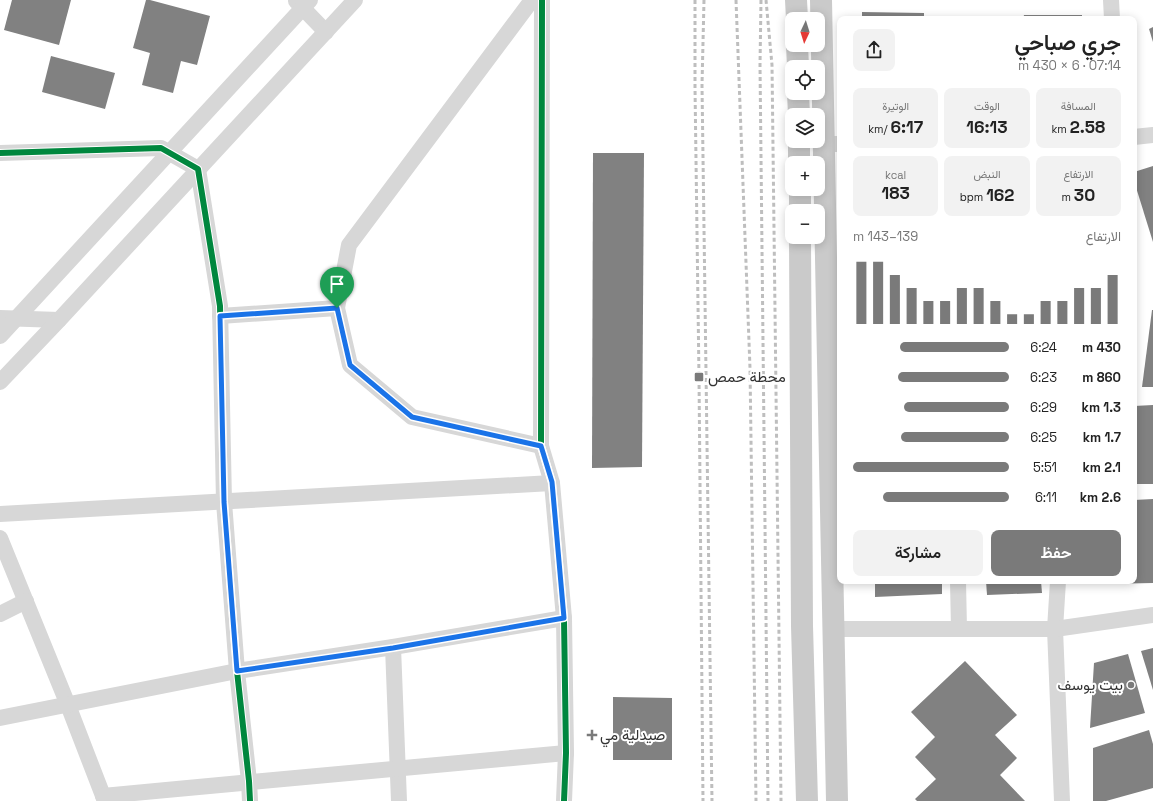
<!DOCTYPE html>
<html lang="ar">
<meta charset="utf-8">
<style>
body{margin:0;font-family:"Space Grotesk",Vazirmatn,sans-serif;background:#f2f2f2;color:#222;direction:rtl;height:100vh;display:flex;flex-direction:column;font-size:15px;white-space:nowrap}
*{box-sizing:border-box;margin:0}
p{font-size:13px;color:#767676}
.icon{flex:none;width:22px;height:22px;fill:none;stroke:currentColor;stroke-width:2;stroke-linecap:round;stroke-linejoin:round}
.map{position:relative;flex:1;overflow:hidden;direction:ltr}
.side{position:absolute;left:837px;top:16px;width:300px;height:568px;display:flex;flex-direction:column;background:#fff;border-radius:8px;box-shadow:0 2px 10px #0003;direction:rtl}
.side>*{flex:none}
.needle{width:26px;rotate:184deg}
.fabs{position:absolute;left:785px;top:12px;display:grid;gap:8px}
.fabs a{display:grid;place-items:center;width:40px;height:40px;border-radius:8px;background:#fff;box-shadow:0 2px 10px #0003;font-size:20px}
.pin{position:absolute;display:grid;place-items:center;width:34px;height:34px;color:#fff;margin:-41px -17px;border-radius:50% 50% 50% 0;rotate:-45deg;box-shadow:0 0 4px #0007}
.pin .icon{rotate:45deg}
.round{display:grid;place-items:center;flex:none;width:42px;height:42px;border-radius:8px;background:#f2f2f2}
.overview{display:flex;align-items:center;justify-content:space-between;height:68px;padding:0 16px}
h1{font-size:22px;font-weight:600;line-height:30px}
.figures{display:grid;grid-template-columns:repeat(3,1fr);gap:6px;height:68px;padding:4px 16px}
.figures div{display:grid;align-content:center;border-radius:8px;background:#f2f2f2;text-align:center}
.figures b{font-size:17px;font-weight:600}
.figures small{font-size:11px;font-weight:400}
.figures p{font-size:11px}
.chart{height:112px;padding:8px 16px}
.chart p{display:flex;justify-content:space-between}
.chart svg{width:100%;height:72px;margin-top:4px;stroke:#7a7a7a;stroke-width:6}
.action{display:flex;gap:8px;margin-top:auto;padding:8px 16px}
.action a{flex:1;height:46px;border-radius:8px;background:#7a7a7a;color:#fff;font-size:16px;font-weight:600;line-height:46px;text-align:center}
.action a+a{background:#f2f2f2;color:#222}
ul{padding:0 16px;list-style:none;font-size:13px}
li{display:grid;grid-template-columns:64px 48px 1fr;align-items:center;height:30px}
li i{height:10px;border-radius:5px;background:#7a7a7a}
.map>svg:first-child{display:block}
.building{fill:#818181}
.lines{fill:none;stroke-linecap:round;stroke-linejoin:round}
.minor{stroke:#d7d7d7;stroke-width:16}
.primary{stroke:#cacaca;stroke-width:22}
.rail{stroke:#bebebe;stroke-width:3;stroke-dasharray:4 3;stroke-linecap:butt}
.cycleway-casing{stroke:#fff;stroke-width:8}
.cycleway{stroke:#00873e;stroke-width:6}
.route-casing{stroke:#fff;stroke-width:8}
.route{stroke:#1a73e8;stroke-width:5}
.poi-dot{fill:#7a7a7a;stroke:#fff;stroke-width:1.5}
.labels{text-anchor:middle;stroke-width:4;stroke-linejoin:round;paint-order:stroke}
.poi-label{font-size:15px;fill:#333;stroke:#fff;text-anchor:start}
</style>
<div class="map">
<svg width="1153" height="801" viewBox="0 0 1153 801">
<rect width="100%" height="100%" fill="#fff"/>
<g class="building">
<polygon points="12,0 71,0 59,45 4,30"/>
<polygon points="146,0 150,0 210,16 197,65 181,61 173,93 142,85 150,53 133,48"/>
<polygon points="862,12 924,13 924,19 862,19"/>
<polygon points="1024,15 1082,15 1082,19 1023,19"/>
<polygon points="1153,27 1153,42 1149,29"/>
<polygon points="51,56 115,73 105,109 42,92"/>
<polygon points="593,153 644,153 642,467 592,468"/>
<polygon points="1153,166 1153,242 1134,181 1134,172"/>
<polygon points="1152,310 1153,310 1153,387 1142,387"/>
<polygon points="1153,405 1153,484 1134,484 1134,406"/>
<polygon points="1153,499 1153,583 1105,584 1105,581 1134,581 1134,500"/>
<polygon points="875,581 942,581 942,594 875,597"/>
<polygon points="986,581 1041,581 1042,593 987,595"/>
<polygon points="1153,648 1153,690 1141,651"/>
<polygon points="1128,654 1145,713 1090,728 1094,663"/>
<polygon points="965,661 1017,715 995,735 1017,758 1000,775 1025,801 917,801 915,799 936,779 915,757 935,737 911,712"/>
<polygon points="613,697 672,698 672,760 613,760"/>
<polygon points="1149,730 1153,744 1153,788 1106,801 1093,801 1093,748"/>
</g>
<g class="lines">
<g class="minor">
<polyline points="532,0 349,245 337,308 350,365 412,417 541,446"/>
<polyline points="542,0 541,446 552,483 564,618 566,753 564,801"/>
<polyline points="1111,0 1112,19"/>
<polyline points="296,1 326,32"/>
<polyline points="1134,137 1153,135"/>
<polyline points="823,144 840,144"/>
<polyline points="0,153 161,148 198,169 220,306 224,502 237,671 249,781 250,801"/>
<polyline points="220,316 337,308"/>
<polyline points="0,318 59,320"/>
<polyline points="0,336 310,0"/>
<polyline points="0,382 59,320 355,0"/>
<polyline points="0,514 552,483"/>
<polyline points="0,538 68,705 105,801"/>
<polyline points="958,581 959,629"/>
<polyline points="1058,581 1055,629 1062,801"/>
<polyline points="0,614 26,601"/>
<polyline points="835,629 1055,629 1153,615"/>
<polyline points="393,647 399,801"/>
<polyline points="0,718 237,671 393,647 564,618"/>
<path d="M103 796C257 781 411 768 566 753"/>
</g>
<g class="primary">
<polyline points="796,0 797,19"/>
<path d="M821 0C824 267 833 534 837 801"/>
<polyline points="797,45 798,67"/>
<polyline points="798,93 799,115"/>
<polyline points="799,141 799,163"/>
<polyline points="800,189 800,211"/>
<polyline points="800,237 802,626 807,801"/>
</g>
<g class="rail">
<polyline points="695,0 695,87 699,377 703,801"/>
<polyline points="704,0 702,85 712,801"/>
<polyline points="736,0 750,368 756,801"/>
<polyline points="761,0 760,65 768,801"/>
<polyline points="766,0 772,65 781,801"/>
</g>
<g class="cycleway-casing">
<g id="cycleway">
<polyline points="542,0 541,446 552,483 564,618 566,753 564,801"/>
<polyline points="0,153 161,148 198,169 220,306 224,502 237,671 249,781 250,801"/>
</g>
</g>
<use href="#cycleway" class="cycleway"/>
</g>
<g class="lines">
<g class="route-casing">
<polygon id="route" points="337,308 350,365 412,417 541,446 552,482 564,618 393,648 237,671 224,502 220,316"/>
</g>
<use href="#route" class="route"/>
</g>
<g class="poi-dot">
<rect x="694" y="372" width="10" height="10" rx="2"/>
<circle cx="1131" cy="685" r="4"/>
<path d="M590 729h4v4h4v4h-4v4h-4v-4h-4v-4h4z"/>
</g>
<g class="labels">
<g class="poi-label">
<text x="708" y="382">محطة حمص</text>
<text x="1123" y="690" text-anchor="end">بيت يوسف</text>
<text x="600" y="740">صيدلية مي</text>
</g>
</g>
</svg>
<div class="fabs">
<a><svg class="needle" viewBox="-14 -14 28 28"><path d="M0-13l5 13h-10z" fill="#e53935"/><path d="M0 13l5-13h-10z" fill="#767676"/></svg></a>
<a><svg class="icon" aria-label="locate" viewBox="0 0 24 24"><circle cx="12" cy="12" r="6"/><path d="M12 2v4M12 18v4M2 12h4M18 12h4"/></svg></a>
<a><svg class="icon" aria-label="layers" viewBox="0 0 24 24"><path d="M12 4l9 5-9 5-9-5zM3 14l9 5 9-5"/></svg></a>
<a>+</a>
<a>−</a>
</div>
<div class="pin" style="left:337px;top:308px;background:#1e9e55"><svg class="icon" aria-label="arrive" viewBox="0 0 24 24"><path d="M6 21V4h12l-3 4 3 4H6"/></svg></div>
<section class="side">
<div class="overview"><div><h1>جري صباحي</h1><p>07:14 · 6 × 430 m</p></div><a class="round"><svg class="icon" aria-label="share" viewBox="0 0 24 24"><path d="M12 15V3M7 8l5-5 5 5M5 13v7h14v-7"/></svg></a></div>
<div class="figures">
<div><p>المسافة</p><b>2.58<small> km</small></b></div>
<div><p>الوقت</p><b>16:13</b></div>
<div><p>الوتيرة</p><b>6:17<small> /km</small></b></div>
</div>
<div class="figures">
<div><p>الارتفاع</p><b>30<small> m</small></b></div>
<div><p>النبض</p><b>162<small> bpm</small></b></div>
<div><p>kcal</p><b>183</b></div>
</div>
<div class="chart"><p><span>الارتفاع</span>139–143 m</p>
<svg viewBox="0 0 160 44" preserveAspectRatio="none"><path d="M5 44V6M15 44V6M25 44V14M35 44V22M45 44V30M55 44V30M65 44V22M75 44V22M85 44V30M95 44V38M105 44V38M115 44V30M125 44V30M135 44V22M145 44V22M155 44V14"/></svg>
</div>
<ul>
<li><b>430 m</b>6:24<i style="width:70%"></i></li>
<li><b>860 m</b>6:23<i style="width:71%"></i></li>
<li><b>1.3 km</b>6:29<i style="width:67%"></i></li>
<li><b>1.7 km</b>6:25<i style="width:69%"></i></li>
<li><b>2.1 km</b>5:51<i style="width:100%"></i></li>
<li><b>2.6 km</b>6:11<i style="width:81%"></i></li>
</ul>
<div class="action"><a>حفظ</a><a>مشاركة</a></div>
</section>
</div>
